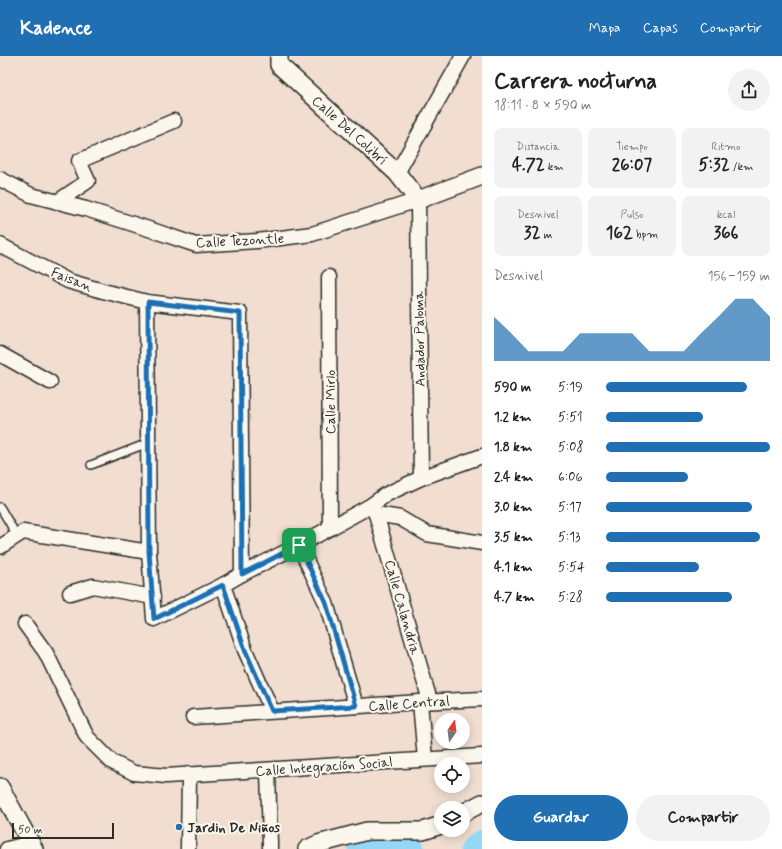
<!DOCTYPE html>
<html lang="es">
<meta charset="utf-8">
<style>
body{margin:0;font-family:Mynerve,sans-serif;background:#f2f2f2;color:#222;height:100vh;display:flex;flex-direction:column;font-size:15px;white-space:nowrap}
*{box-sizing:border-box;margin:0}
p{font-size:13px;color:#767676}
.icon{flex:none;width:22px;height:22px;fill:none;stroke:currentColor;stroke-width:2;stroke-linecap:round;stroke-linejoin:round}
.map{position:relative;flex:1;overflow:hidden}
.details{display:flex;flex-direction:column;background:#fff;width:300px}
.details>*{flex:none}
.needle{width:26px;rotate:14deg}
.buttons{position:absolute;left:434px;top:657px;display:grid;gap:8px}
.buttons a{display:grid;place-items:center;width:36px;height:36px;border-radius:50%;background:#fff;box-shadow:0 2px 10px #0003;font-size:20px}
.scale{position:absolute;left:12px;bottom:10px;width:102px;box-sizing:border-box;padding-left:4px;border:2px solid #2b2b2b;border-top:0;font-size:11px;line-height:14px;white-space:nowrap;color:#2b2b2b;-webkit-text-stroke:3px #fbf7ec;paint-order:stroke}
.pin{position:absolute;display:grid;place-items:center;width:34px;height:34px;color:#fff;margin:-17px;border-radius:8px;box-shadow:0 2px 6px #0006}
.round{display:grid;place-items:center;flex:none;width:42px;height:42px;border-radius:21px;background:#f2f2f2}
.head{display:flex;align-items:center;justify-content:space-between;height:68px;padding:0 12px}
h1{font-size:22px;font-weight:700;line-height:30px}
.figures{display:grid;grid-template-columns:repeat(3,1fr);gap:6px;height:68px;padding:4px 12px}
.figures div{display:grid;align-content:center;border-radius:8px;background:#f2f2f2;text-align:center}
.figures b{font-size:17px;font-weight:700}
.figures small{font-size:11px;font-weight:400}
.figures p{font-size:11px}
.chart{height:112px;padding:8px 12px}
.chart p{display:flex;justify-content:space-between}
.chart svg{width:100%;height:72px;margin-top:4px;fill:#1f6fb2;opacity:.7}
.cta{display:flex;gap:8px;margin-top:auto;padding:8px 12px}
.cta a{flex:1;height:46px;border-radius:24px;background:#1f6fb2;color:#fff;font-size:16px;font-weight:700;line-height:46px;text-align:center}
.cta a+a{background:#f2f2f2;color:#222}
ul{padding:0 12px;list-style:none;font-size:13px}
li{display:grid;grid-template-columns:64px 48px 1fr;align-items:center;height:30px}
li i{height:10px;border-radius:5px;background:#1f6fb2}
header{display:flex;align-items:center;gap:24px;box-sizing:border-box;height:56px;padding:0 20px;background:#1f6fb2;color:#fff}
header strong{font-size:19px}
nav{display:flex;gap:22px;margin-inline-start:auto;font-size:14px}
main{display:flex;flex:1;min-height:0}
.map>svg:first-child{display:block}
.lines{fill:none;stroke-linecap:round;stroke-linejoin:round}
.river{stroke:#94d8f6;stroke-width:25}
.service-casing{stroke:#2b2b2b;stroke-width:10}
.minor-casing{stroke:#2b2b2b;stroke-width:17}
.tertiary-casing{stroke:#2b2b2b;stroke-width:20}
.service{stroke:#fbf7ec;stroke-width:7}
.minor{stroke:#fbf7ec;stroke-width:14}
.tertiary{stroke:#fbf7ec;stroke-width:17}
.route-casing{stroke:#fff;stroke-width:8}
.route{stroke:#1f6fb2;stroke-width:5}
.poi-dot{fill:#1f6fb2;stroke:#fbf7ec;stroke-width:1.5}
.labels{text-anchor:middle;stroke-width:4;stroke-linejoin:round;paint-order:stroke}
.street-label{font-size:14px;fill:#2b2b2b;stroke:#fbf7ec}
.poi-label{font-size:14px;font-weight:bold;fill:#2b2b2b;stroke:#fbf7ec;text-anchor:start}
</style>
<header>
<strong>Kadence</strong>
<nav><a>Mapa</a><a>Capas</a><a>Compartir</a></nav>
</header>
<main>
<div class="map">
<svg width="482" height="793" viewBox="0 0 482 793">
<rect width="100%" height="100%" fill="#f1ded1"/>
<filter id="ink" filterUnits="userSpaceOnUse"><feTurbulence type="fractalNoise" baseFrequency=".025" numOctaves="2"/><feDisplacementMap in="SourceGraphic" scale="8" xChannelSelector="R" yChannelSelector="G"/><feConvolveMatrix kernelMatrix="1 2 1 2 8 2 1 2 1" color-interpolation-filters="sRGB"/></filter>
<g filter="url(#ink)">
<g class="lines">
<g class="river">
<polyline points="360,793 375,790 412,793"/>
<polyline points="473,793 482,786"/>
</g>
<g class="service-casing">
<g id="service">
<polyline points="91,409 148,387"/>
<polyline points="0,451 17,480"/>
</g>
</g>
<g class="minor-casing">
<g id="minor">
<polyline points="397,117 463,0"/>
<polyline points="0,123 31,139 86,153 155,175 196,189 257,185 312,178 418,144 421,422"/>
<polyline points="57,146 88,125 79,105 174,65"/>
<polyline points="0,189 68,225 103,235 147,246 240,257 242,518"/>
<polyline points="329,221 330,472"/>
<polyline points="147,246 149,496 154,563 223,529 242,518 299,489 370,450 387,438 421,422 482,400"/>
<polyline points="0,298 50,326"/>
<polyline points="371,451 376,458 400,462 427,478 482,487"/>
<polyline points="376,458 430,645"/>
<polyline points="299,489 326,547 356,650"/>
<polyline points="0,491 23,476 149,496"/>
<polyline points="223,529 245,594 272,655"/>
<polyline points="70,537 93,530 153,541"/>
<polyline points="25,568 46,597 87,681 112,706 134,717 166,720 482,700"/>
<polyline points="420,646 425,703"/>
<polyline points="193,661 420,646 482,643"/>
<polyline points="268,714 270,788 270,793"/>
<polyline points="7,793 31,787"/>
<polyline points="188,793 189,718"/>
</g>
</g>
<g class="tertiary-casing">
<g id="tertiary">
<polyline points="279,0 279,9 397,117 418,144 482,120"/>
<polyline points="0,731 34,793"/>
<polyline points="463,757 482,747"/>
<polyline points="307,793 318,788 367,775 423,775 441,769"/>
</g>
</g>
<use href="#service" class="service"/>
<use href="#minor" class="minor"/>
<use href="#tertiary" class="tertiary"/>
</g>
</g>
<g class="lines" filter="url(#ink)">
<g class="route-casing">
<polygon id="route" points="148,246 240,257 242,518 299,489 326,547 356,650 272,655 245,594 223,529 154,563 149,496"/>
</g>
<use href="#route" class="route"/>
</g>
<circle class="poi-dot" cx="179" cy="771" r="4"/>
<g class="labels">
<g class="street-label">
<text transform="translate(350 74) rotate(42)" y="5">Calle Del Colibrí</text>
<text transform="translate(240 184) rotate(-3)" y="5">Calle Tezontle</text>
<text transform="translate(72 223) rotate(22)" y="5">Faisan</text>
<text transform="translate(419 283) rotate(-91)" y="5">Andador Paloma</text>
<text transform="translate(330 346) rotate(-90)" y="5">Calle Mirlo</text>
<text transform="translate(403 551) rotate(74)" y="5">Calle Calandria</text>
<text transform="translate(409 647) rotate(-4)" y="5">Calle Central</text>
<text transform="translate(324 710) rotate(-4)" y="5">Calle Integración Social</text>
</g>
<g class="poi-label">
<text x="187" y="776">Jardin De Niños</text>
</g>
</g>
</svg>
<div class="buttons">
<a><svg class="needle" viewBox="-14 -14 28 28"><path d="M0-13l5 13h-10z" fill="#e53935"/><path d="M0 13l5-13h-10z" fill="#767676"/></svg></a>
<a><svg class="icon" aria-label="locate" viewBox="0 0 24 24"><circle cx="12" cy="12" r="6"/><path d="M12 2v4M12 18v4M2 12h4M18 12h4"/></svg></a>
<a><svg class="icon" aria-label="layers" viewBox="0 0 24 24"><path d="M12 4l9 5-9 5-9-5zM3 14l9 5 9-5"/></svg></a>
</div>
<div class="scale">50 m</div>
<div class="pin" style="left:299px;top:489px;background:#1e9e55"><svg class="icon" aria-label="arrive" viewBox="0 0 24 24"><path d="M6 21V4h12l-3 4 3 4H6"/></svg></div>
</div>
<section class="details">
<div class="head"><div><h1>Carrera nocturna</h1><p>18:11 · 8 × 590 m</p></div><a class="round"><svg class="icon" aria-label="share" viewBox="0 0 24 24"><path d="M12 15V3M7 8l5-5 5 5M5 13v7h14v-7"/></svg></a></div>
<div class="figures">
<div><p>Distancia</p><b>4.72<small> km</small></b></div>
<div><p>Tiempo</p><b>26:07</b></div>
<div><p>Ritmo</p><b>5:32<small> /km</small></b></div>
</div>
<div class="figures">
<div><p>Desnivel</p><b>32<small> m</small></b></div>
<div><p>Pulso</p><b>162<small> bpm</small></b></div>
<div><p>kcal</p><b>366</b></div>
</div>
<div class="chart"><p><span>Desnivel</span>156–159 m</p>
<svg viewBox="0 0 160 44" preserveAspectRatio="none"><path d="M0 44V17L10 27L20 38L30 38L40 38L50 27L60 27L70 27L80 27L90 38L100 38L110 38L120 27L130 17L140 6L150 6L160 17V44z"/></svg>
</div>
<ul>
<li><b>590 m</b>5:19<i style="width:86%"></i></li>
<li><b>1.2 km</b>5:51<i style="width:59%"></i></li>
<li><b>1.8 km</b>5:08<i style="width:100%"></i></li>
<li><b>2.4 km</b>6:06<i style="width:50%"></i></li>
<li><b>3.0 km</b>5:17<i style="width:89%"></i></li>
<li><b>3.5 km</b>5:13<i style="width:94%"></i></li>
<li><b>4.1 km</b>5:54<i style="width:57%"></i></li>
<li><b>4.7 km</b>5:28<i style="width:77%"></i></li>
</ul>
<div class="cta"><a>Guardar</a><a>Compartir</a></div>
</section>
</main>
